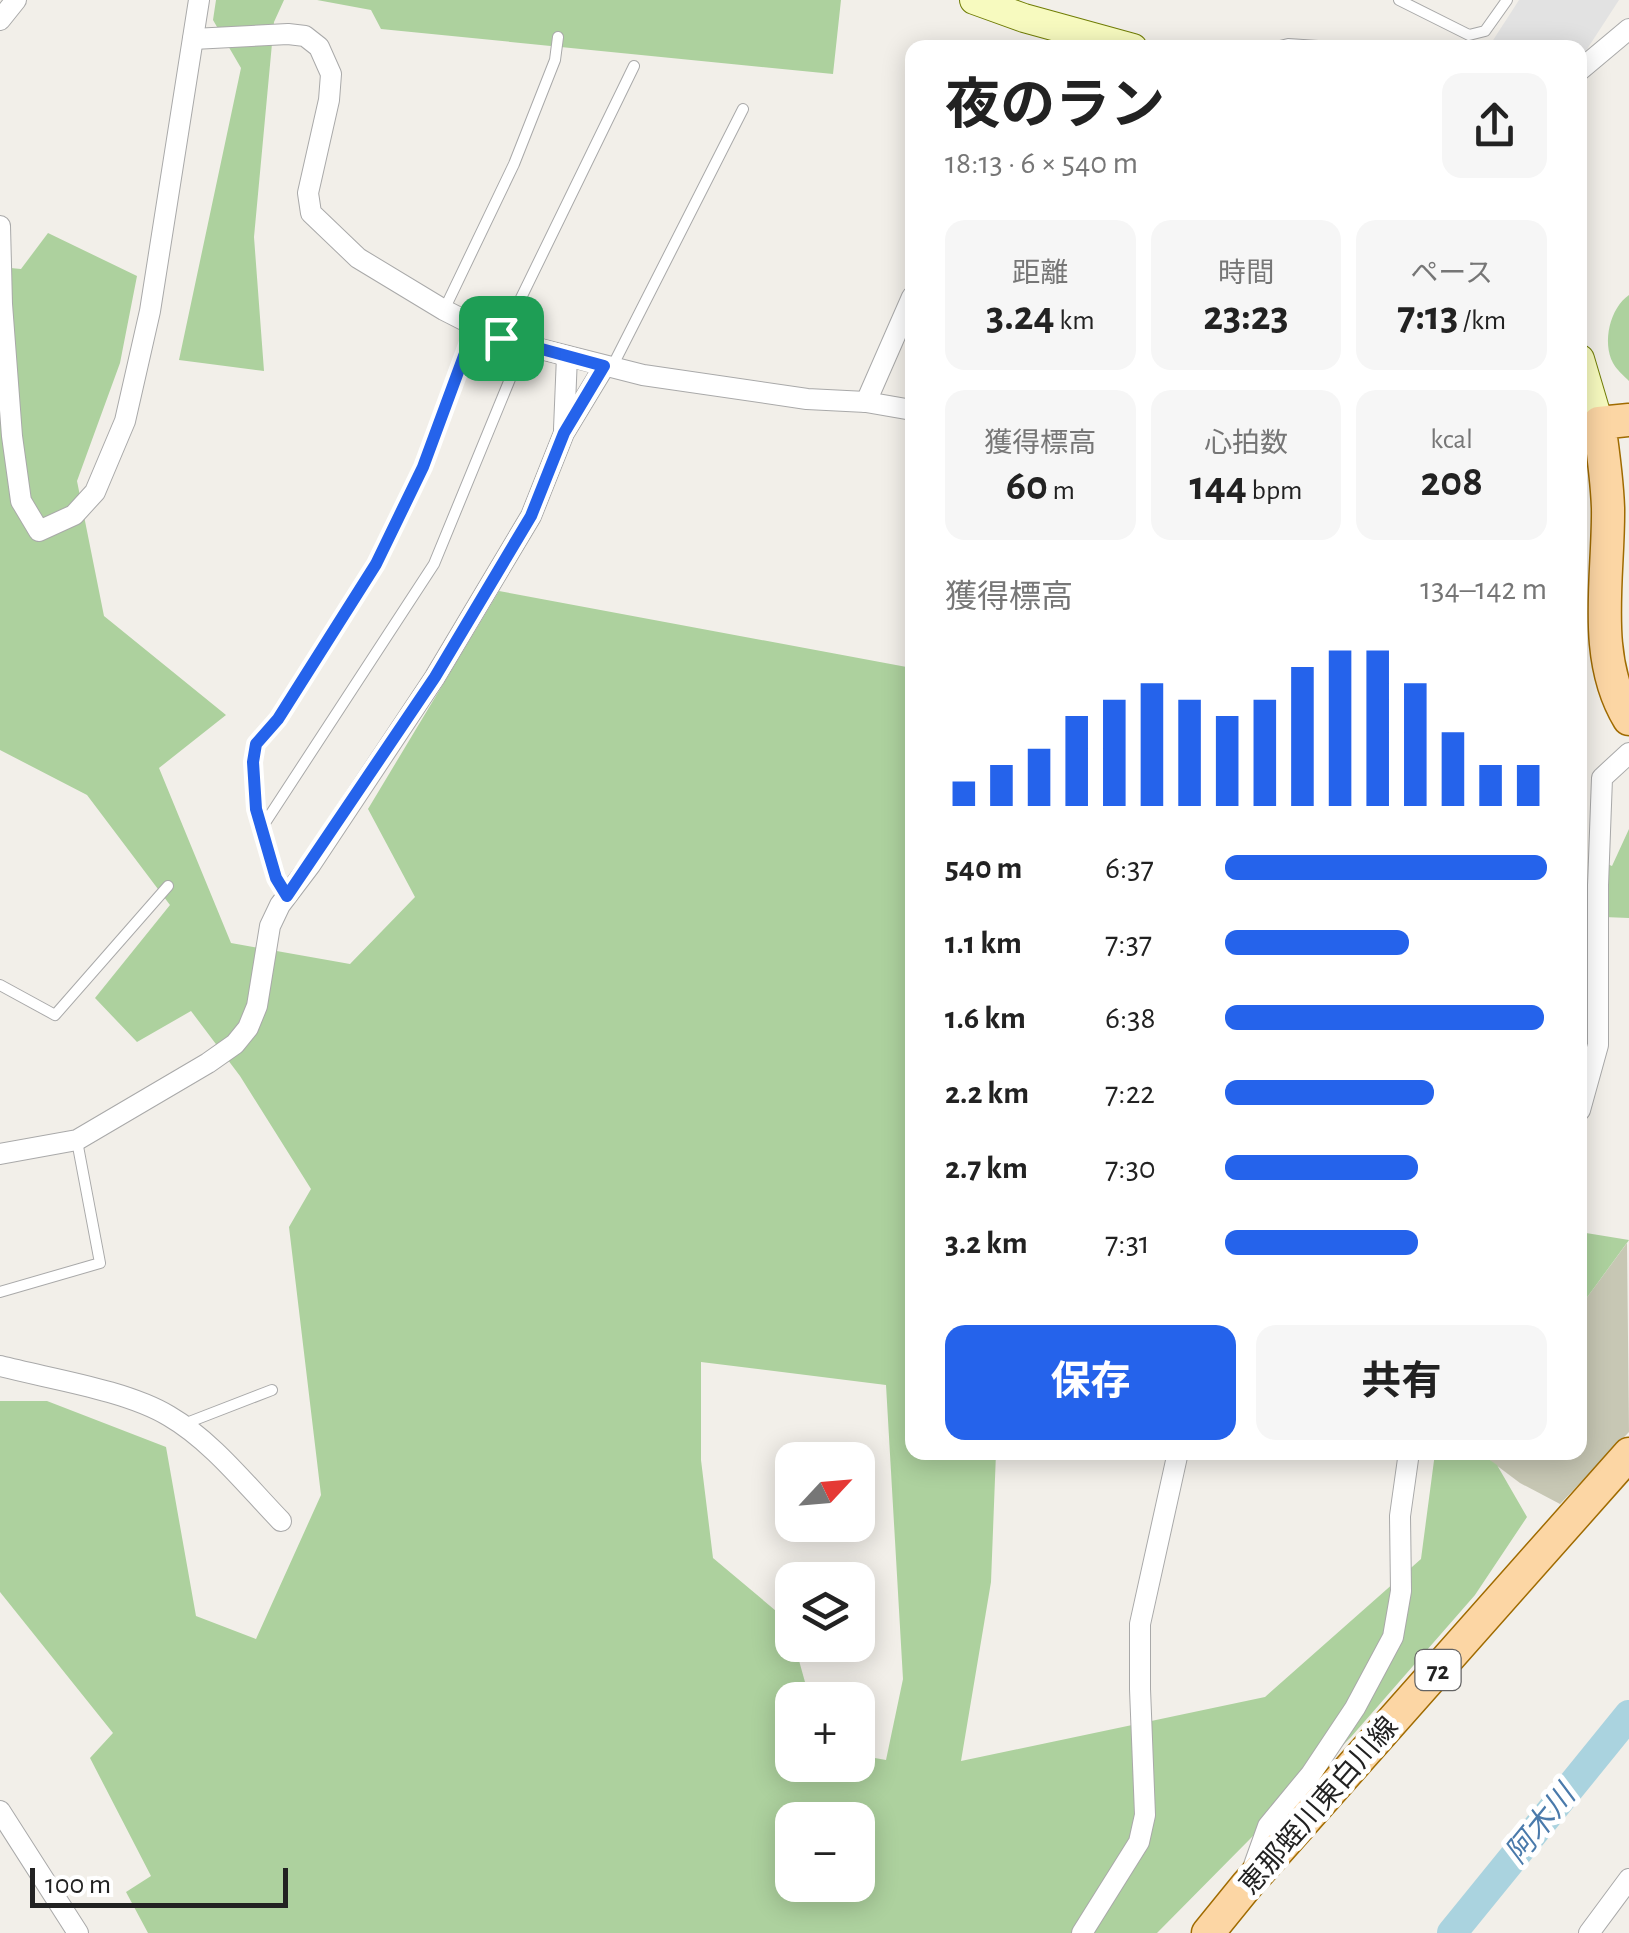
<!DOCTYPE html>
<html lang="ja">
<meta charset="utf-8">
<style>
body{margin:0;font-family:"Alegreya Sans","Noto Sans JP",sans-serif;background:#f6f6f6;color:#222;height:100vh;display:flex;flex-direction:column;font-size:38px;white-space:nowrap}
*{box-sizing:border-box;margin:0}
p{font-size:32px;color:#767676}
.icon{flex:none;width:55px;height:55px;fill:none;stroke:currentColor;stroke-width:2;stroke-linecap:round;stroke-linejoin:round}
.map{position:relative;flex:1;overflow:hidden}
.details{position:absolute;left:905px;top:40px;width:682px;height:1420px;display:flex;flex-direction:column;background:#fff;border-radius:20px;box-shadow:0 5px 25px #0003}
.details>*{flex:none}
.needle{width:65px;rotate:64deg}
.fabs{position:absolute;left:775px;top:1442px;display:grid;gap:20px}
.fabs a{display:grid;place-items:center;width:100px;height:100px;border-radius:20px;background:#fff;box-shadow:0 5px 25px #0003;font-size:50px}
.scale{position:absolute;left:30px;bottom:25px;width:258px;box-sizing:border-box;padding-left:10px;border:5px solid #222;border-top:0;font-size:28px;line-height:35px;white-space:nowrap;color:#222;-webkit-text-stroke:8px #fff;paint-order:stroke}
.pin{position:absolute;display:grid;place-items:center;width:85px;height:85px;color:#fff;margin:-42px;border-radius:20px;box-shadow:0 5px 15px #0006}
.round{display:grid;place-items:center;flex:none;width:105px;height:105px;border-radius:20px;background:#f6f6f6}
.summary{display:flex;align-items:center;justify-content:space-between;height:170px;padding:0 40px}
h1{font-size:55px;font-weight:700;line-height:75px}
.figures{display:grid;grid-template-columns:repeat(3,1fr);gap:15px;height:170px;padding:10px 40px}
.figures div{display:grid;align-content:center;border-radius:20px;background:#f6f6f6;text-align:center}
.figures b{font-size:42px;font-weight:700}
.figures small{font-size:28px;font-weight:400}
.figures p{font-size:28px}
.chart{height:280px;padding:20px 40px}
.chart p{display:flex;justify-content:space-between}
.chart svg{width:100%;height:180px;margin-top:10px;stroke:#2563eb;stroke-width:6}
.primary-button{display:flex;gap:20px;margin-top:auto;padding:20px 40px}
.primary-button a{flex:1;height:115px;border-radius:20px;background:#2563eb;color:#fff;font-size:40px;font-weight:700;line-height:115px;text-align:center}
.primary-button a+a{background:#f6f6f6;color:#222}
ul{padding:0 40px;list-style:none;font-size:32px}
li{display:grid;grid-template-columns:160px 120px 1fr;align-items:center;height:75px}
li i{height:25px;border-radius:12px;background:#2563eb}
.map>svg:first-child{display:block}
.construction{fill:#c7c7b4}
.forest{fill:#add19e;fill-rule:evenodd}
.parking{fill:#e2e2e2}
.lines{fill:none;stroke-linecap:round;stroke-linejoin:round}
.river{stroke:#aad3df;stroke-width:30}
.lane-casing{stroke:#a9a9a9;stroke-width:12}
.street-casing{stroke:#a9a9a9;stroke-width:22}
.secondary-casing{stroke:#707d05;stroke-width:30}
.primary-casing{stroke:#a06b00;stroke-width:35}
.lane{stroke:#fff;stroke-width:10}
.street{stroke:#fff;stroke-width:20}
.secondary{stroke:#f7fabf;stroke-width:28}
.primary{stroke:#fcd6a4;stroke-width:32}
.route-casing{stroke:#fff;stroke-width:20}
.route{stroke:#2563eb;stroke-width:12}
.labels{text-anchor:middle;stroke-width:10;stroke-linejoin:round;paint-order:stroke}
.shield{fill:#fff;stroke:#646464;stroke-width:2.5}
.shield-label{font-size:25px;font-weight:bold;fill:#222}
.street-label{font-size:28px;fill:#222;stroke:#fff}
.water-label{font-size:30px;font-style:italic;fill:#4a7aab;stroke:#fff}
</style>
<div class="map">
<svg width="1629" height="1933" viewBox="0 0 1629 1933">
<rect width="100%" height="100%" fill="#f2efe9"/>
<polygon class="construction" points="1627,1243 1629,1432 1560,1504 1520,1483 1480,1453 1580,1452 1580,1307"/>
<g class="forest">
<polygon points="216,0 284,0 274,22 254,237 264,371 179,360 241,68 213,20"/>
<polygon points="317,0 841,0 833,74 381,29 371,10"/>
<path d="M48 233 137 276 120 363 77 481 104 616 226 715 159 768 231 943 350 964 415 897 368 809 499 591 912 668V1452L996 1453 991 1582 961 1761 1265 1697 1421 1559 1435 1453H1480L1497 1465 1527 1517 1475 1595 1351 1737 1157 1933H148L126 1892 151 1876 90 1758 113 1733 0 1592V1401H47L166 1447 196 1616 256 1639 321 1495 289 1227 311 1189 240 1076 191 1011 137 1042 95 998 170 905 87 795 0 750V267L21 269ZM701 1362 886 1385 903 1679 886 1760 858 1755V1765H792V1700H810L788 1621 713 1558 701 1460ZM792 1820H858V1885H792Z"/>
<path d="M1629 295V381C1624 376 1616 369 1613 363 1602 342 1610 308 1629 295Z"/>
<polygon points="1629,829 1629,918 1604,917 1605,863 1612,866"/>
<polygon points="1580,1232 1629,1240 1580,1307"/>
</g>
<polygon class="parking" points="1519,0 1619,0 1580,60 1580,48 1488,48"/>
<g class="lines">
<polyline class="river" points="1452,1933 1629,1715"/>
<g class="lane-casing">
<g id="lane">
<polyline points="1399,0 1469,35 1485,31 1507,0"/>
<polyline points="1272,48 1288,44 1348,48"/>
<polyline points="444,310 514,164 555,60 558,37"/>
<polyline points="501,339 634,66"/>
<polyline points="612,367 743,109"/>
<polyline points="261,829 255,794 253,762 256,744 278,719 377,564 423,467 475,326"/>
<polyline points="286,895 276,878 261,829 434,564 524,345"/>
<polyline points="0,985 55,1015 168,886"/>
<polyline points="0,1292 100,1263 77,1141"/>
<polyline points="184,1424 272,1390"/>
</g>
</g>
<g class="street-casing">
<g id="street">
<polyline points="0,20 16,0"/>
<polyline points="193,39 288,34 305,36 319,47 331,74 329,100 308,193 311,213 358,258 444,310 501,339 643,375 807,399 866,402 912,410"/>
<polyline points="1580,70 1629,29"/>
<polyline points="0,226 2,304 12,436 21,501 39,531 74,515 95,492 125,421 150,311 199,0"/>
<polyline points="866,402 912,297"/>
<polyline points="564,429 567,356"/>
<polyline points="1580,1110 1598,1045 1598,885 1602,778 1629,753"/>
<polyline points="0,1154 77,1140 208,1063 235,1044 248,1028 257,1006 270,926 280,905 311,864 435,677 531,516 564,433 604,367"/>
<path d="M0 1366C50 1379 126 1390 169 1416 212 1441 247 1486 281 1521"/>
<polyline points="0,1811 78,1933"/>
<polyline points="1253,1868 1268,1826 1311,1774 1355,1708 1393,1637 1401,1591 1400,1516 1409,1452"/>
<polyline points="1082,1933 1139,1842 1145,1815 1140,1689 1140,1624 1178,1452"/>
<polyline points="1589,1933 1629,1879"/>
</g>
</g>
<g class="secondary-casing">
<g id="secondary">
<polyline points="974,0 1024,18 1133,48"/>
<polyline points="1580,359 1599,423"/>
</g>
</g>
<g class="primary-casing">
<g id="primary">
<path d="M1629 420 1599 423C1603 451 1607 479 1608 508 1609 577 1591 657 1629 719"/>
<polyline points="1208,1933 1247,1885 1629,1454"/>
</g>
</g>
<use href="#lane" class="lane"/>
<use href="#street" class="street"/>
<use href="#secondary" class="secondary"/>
<use href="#primary" class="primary"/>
</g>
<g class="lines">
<g class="route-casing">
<polygon id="route" points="475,326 501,338 604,366 564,433 531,516 435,677 287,896 276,878 256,809 253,762 256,744 278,719 376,564 423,467"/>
</g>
<use href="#route" class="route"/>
</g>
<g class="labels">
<rect class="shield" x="1415.5" y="1650" width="45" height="40" rx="8"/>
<g class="shield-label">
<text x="1438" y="1679">72</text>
</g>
<g class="street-label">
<text transform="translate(1318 1805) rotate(-49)" y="10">恵那蛭川東白川線</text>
</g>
<g class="water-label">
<text transform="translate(1540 1824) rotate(-51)" y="10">阿木川</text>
</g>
</g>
</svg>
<div class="fabs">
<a><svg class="needle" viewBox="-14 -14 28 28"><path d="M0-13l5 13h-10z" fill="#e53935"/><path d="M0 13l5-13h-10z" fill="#767676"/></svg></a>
<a><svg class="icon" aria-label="layers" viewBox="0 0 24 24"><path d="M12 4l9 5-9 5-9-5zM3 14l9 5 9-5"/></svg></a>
<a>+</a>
<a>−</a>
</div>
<div class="scale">100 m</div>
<div class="pin" style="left:501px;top:338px;background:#1e9e55"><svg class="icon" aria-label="arrive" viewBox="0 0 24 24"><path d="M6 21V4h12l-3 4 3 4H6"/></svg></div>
<section class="details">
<div class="summary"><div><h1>夜のラン</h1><p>18:13 · 6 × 540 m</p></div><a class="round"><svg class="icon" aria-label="share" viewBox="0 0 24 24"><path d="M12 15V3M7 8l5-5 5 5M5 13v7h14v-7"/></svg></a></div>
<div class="figures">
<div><p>距離</p><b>3.24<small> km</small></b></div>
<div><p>時間</p><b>23:23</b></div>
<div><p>ペース</p><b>7:13<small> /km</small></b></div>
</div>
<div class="figures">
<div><p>獲得標高</p><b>60<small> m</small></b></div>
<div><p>心拍数</p><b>144<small> bpm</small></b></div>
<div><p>kcal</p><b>208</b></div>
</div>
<div class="chart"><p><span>獲得標高</span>134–142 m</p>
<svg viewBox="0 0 160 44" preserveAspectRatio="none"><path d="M5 44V38M15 44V34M25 44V30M35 44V22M45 44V18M55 44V14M65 44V18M75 44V22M85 44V18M95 44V10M105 44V6M115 44V6M125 44V14M135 44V26M145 44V34M155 44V34"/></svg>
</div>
<ul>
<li><b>540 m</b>6:37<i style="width:100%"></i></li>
<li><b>1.1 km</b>7:37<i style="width:57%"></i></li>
<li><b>1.6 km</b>6:38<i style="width:99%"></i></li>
<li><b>2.2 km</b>7:22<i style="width:65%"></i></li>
<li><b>2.7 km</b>7:30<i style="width:60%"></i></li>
<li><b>3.2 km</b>7:31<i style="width:60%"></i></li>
</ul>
<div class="primary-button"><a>保存</a><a>共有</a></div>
</section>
</div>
